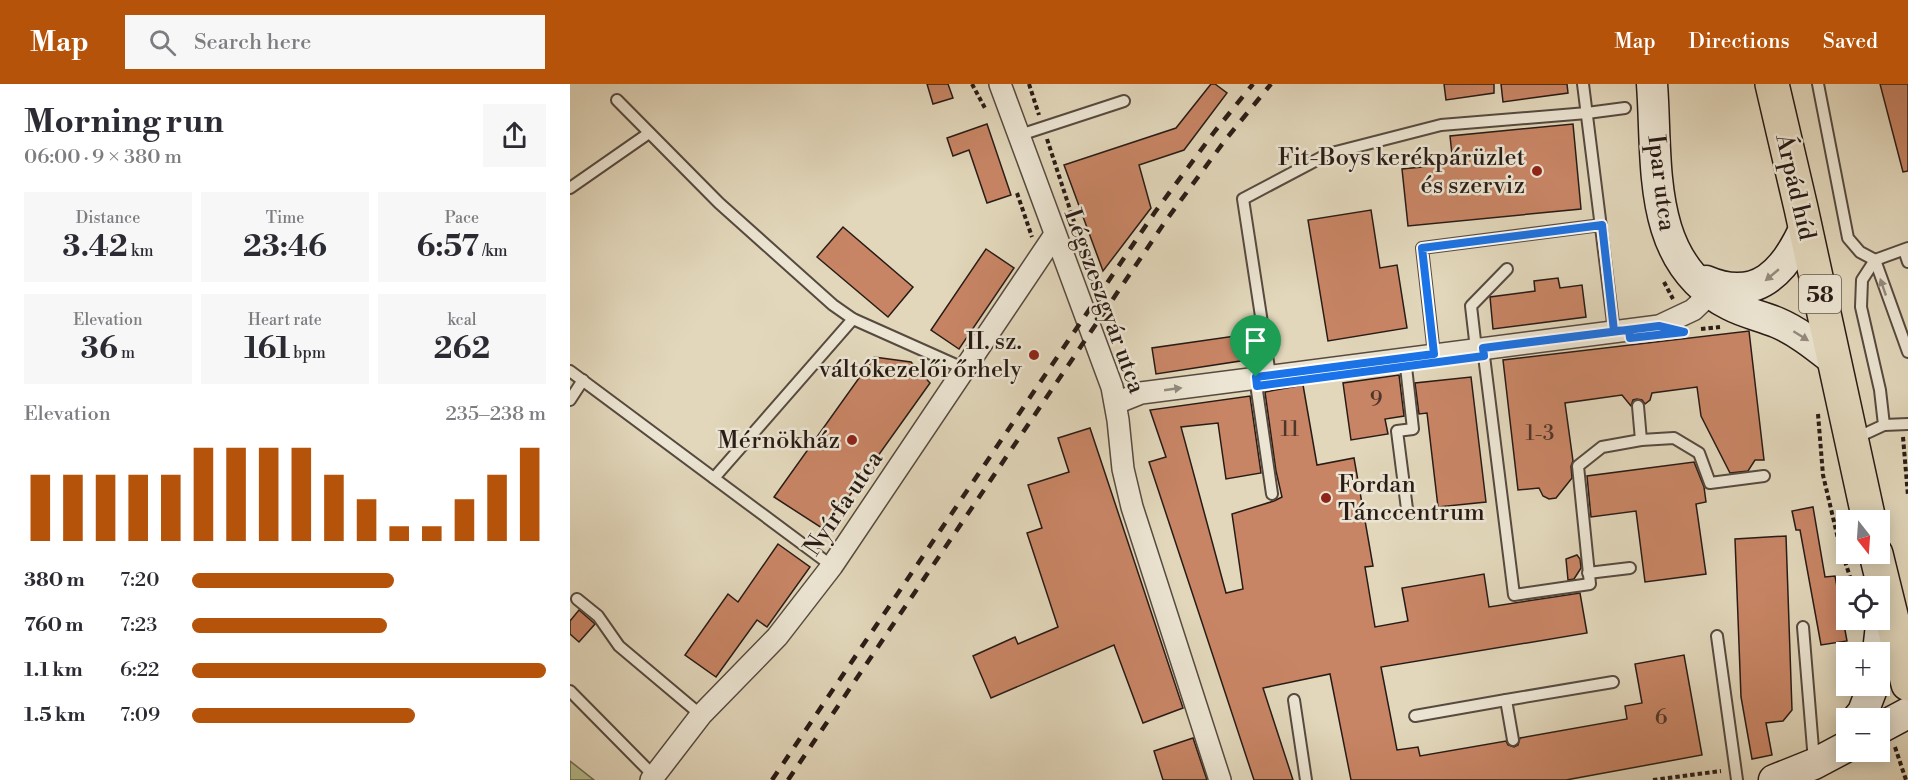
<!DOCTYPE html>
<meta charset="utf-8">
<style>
body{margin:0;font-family:"Libre Bodoni",serif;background:#f7f7f7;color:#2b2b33;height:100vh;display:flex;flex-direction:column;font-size:22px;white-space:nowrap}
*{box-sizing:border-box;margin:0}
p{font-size:20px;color:#7c7c81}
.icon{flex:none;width:33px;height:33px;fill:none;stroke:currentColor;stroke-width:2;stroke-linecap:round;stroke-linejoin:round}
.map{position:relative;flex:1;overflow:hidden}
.drawer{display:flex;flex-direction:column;background:#fff;width:570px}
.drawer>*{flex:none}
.needle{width:39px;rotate:163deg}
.controls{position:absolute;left:1266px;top:426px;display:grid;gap:12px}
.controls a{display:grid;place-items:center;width:54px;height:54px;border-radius:0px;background:#fff;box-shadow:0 3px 15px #0003;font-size:30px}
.pin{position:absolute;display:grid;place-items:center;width:51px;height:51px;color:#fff;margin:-62px -26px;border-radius:50% 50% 50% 0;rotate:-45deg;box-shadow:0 0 6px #0007}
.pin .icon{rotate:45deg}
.round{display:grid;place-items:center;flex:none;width:63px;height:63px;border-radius:0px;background:#f7f7f7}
.overview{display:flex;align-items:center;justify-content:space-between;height:102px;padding:0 24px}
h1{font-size:33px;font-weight:800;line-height:45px}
.metrics{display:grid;grid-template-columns:repeat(3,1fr);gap:9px;height:102px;padding:6px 24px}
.metrics div{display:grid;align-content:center;border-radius:0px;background:#f7f7f7;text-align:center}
.metrics b{font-size:30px;font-weight:800}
.metrics small{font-size:16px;font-weight:400}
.metrics p{font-size:16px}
.chart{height:168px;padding:12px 24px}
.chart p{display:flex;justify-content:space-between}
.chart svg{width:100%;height:108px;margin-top:6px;stroke:#b45309;stroke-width:6}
ul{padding:0 24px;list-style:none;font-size:20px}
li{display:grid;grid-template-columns:96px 72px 1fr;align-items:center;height:45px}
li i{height:15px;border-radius:8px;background:#b45309}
header{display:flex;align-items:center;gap:36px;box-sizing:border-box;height:84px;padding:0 30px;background:#b45309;color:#fff}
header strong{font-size:28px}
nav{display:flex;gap:33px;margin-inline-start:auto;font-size:21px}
.search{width:420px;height:54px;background:#f7f7f7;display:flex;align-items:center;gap:15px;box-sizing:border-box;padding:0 21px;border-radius:0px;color:#7c7c81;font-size:22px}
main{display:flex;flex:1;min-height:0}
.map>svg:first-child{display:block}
.green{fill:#b6bd8e;stroke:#6f6c52;stroke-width:1.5}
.building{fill:#c88565;stroke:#281b16;stroke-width:1.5}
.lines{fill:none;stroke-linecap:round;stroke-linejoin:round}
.lane-casing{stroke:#564a3f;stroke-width:14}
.street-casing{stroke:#564a3f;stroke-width:24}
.secondary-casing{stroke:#281b16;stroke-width:33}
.primary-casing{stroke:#281b16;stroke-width:36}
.path{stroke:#281b16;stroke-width:4;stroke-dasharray:4.5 3;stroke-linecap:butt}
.lane{stroke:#ece5d3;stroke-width:10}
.street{stroke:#ece5d3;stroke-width:21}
.secondary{stroke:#ece5d3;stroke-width:30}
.primary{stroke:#e2d7bb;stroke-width:33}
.rail{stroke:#281b16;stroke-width:4.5;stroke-dasharray:10 10;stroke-linecap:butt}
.oneway{fill:#948a7e}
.route-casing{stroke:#fff;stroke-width:12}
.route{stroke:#1a73e8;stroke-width:8}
.poi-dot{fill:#8f2418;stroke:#ece5d3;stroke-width:2}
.labels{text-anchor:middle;stroke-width:5;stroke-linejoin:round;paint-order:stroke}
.number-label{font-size:21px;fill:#50362a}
.shield{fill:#ece5d3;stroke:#63584f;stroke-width:1.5}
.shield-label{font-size:22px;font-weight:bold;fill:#281b16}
.poi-label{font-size:24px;fill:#281b16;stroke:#ece5d3;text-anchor:end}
.street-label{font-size:24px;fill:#281b16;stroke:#ece5d3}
</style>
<header>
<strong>Map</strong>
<div class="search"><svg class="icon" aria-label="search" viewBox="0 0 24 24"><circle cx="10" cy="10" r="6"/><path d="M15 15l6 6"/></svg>Search here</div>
<nav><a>Map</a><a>Directions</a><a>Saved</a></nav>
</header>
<main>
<section class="drawer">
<div class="overview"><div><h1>Morning run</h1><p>06:00 · 9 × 380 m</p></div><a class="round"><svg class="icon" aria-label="share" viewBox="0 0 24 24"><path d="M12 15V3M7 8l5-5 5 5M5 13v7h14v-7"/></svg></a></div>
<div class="metrics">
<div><p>Distance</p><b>3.42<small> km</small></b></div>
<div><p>Time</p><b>23:46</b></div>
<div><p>Pace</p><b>6:57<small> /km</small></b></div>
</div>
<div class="metrics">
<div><p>Elevation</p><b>36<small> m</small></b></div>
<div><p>Heart rate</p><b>161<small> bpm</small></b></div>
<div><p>kcal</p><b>262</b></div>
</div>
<div class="chart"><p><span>Elevation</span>235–238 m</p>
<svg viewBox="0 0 160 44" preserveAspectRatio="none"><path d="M5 44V17M15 44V17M25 44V17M35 44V17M45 44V17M55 44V6M65 44V6M75 44V6M85 44V6M95 44V17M105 44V27M115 44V38M125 44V38M135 44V27M145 44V17M155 44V6"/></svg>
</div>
<ul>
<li><b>380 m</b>7:20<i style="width:57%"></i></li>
<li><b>760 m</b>7:23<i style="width:55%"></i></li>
<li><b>1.1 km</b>6:22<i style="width:100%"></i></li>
<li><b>1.5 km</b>7:09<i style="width:63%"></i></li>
</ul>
</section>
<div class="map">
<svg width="1338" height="696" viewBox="0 0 1338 696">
<rect width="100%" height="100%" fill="#e2d7bb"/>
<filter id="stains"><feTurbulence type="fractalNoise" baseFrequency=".00333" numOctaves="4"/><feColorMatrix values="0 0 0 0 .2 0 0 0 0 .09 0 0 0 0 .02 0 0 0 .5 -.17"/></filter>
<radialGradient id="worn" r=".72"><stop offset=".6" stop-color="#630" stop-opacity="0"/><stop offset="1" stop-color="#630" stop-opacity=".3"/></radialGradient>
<polygon class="green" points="0,677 24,696 0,696"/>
<g class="building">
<polygon points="357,0 378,0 383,14 363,20"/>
<polygon points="641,0 645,0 657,9 614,66 569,81 581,124 533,187 494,81 606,44"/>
<polygon points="874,0 924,0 924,9 876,16"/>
<polygon points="931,0 997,0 998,9 933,18"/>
<polygon points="1310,0 1338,0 1338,87 1333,88"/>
<polygon points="417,40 441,111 417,119 399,66 383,72 377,54"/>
<polygon points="1003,40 1011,125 838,142 832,85 883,80 880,52"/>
<polygon points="801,126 810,184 827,181 837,244 758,257 738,136"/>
<polygon points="273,143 343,203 318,233 247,173"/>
<polygon points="416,165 444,184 389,265 361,246"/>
<polygon points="988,194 990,204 1012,201 1016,233 923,245 920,213 965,207 964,197"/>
<polygon points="1179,247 1194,376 1185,376 1178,387 1160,389 1131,332 1127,303 1082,309 1080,316 1075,320 1072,316 1067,315 1063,316 1061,322 1052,311 995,319 1003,377 1001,382 1002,394 986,414 979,415 973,412 969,404 948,406 933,276"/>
<polygon points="679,250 683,275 586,290 582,264"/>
<polygon points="304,273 341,278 360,299 255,446 204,413"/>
<polygon points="829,291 834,332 815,335 818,350 781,356 773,299"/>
<polygon points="901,293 916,418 868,423 857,329 849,330 845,299"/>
<polygon points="733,301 747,381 784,374 803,482 795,483 805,543 838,537 832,504 914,490 919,523 1010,509 1017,549 811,583 827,666 848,663 850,672 936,657 938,661 944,663 948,661 950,654 1057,635 1055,622 1072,619 1065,580 1114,571 1132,671 996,696 781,696 760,590 693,604 723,696 684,696 579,378 596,373 580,326 680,312 691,389 656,395 648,339 611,343 656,509 673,505 662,430 704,417 712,413 706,387 695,308"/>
<polygon points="520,344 613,624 573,639 544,561 421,614 403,572 445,553 448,560 488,543 457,449 472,444 458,401 499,388 488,354"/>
<polygon points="1124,378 1134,403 1136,418 1126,420 1136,490 1075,498 1066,427 1021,433 1017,392"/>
<polygon points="1243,423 1255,493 1265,492 1277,557 1251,561 1230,446 1226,446 1222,427"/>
<polygon points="1216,452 1222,626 1213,637 1196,639 1202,671 1182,675 1171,613 1165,455"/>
<polygon points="208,460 240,483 197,543 187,536 146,593 115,571 158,510 168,518"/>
<polygon points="1007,471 1010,475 1011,484 1004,495 998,496 996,475"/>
<polygon points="9,526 25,540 9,558 0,550 0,537"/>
<polygon points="623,654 637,696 593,696 584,667"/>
</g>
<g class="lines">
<g class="lane-casing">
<g id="lane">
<polyline points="1013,0 1044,247"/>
<polyline points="1248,0 1278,154 1290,168 1305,176 1338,268"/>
<polyline points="47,16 149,119 263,221 283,235 395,285"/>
<polyline points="450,51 554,17"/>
<polyline points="0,104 79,49"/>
<polyline points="1334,166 1338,178"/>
<polyline points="913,264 944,511 1020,500 1008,382 1032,363 1071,356 1104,354 1129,369 1140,399 1194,392"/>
<polyline points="906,265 901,222 937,185"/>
<polyline points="864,270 852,164 1031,141"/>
<polyline points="835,274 843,345 827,347 837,425"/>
<polyline points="0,287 262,482"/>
<polyline points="700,291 673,115 758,70 871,41 1017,29 1055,24"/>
<polyline points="685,293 702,410"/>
<polyline points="0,316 13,296"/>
<polyline points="1068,322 1071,356"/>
<polyline points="1314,341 1338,340"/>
<polyline points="1286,354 1314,341 1310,306 1291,223 1292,196 1305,176 1338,164"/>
<polyline points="144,394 283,235"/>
<polyline points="1018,489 1060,484"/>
<polyline points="7,515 28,532 49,562 131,631"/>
<polyline points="1233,543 1244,677"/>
<polyline points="1147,552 1167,696"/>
<polyline points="0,607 84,692"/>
<polyline points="724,616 736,696"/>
<polyline points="845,632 936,616"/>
<polyline points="943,656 936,616 1043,598"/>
</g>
</g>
<g class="street-casing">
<g id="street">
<polyline points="430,0 542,303 548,336 553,385 562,423 650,696"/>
<polyline points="546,319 571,309 1089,242 1123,226 1141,209"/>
<polyline points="81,696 131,631 207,553 262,482 484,152"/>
</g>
</g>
<g class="secondary-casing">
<g id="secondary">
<path d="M1082 0C1088 79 1075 179 1160 221 1175 229 1192 232 1208 239 1229 248 1247 263 1265 277"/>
<path d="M1136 197C1187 219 1215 188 1235 143"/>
<polyline points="1308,568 1314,514"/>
<polyline points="1288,634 1293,628 1303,602"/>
<polyline points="1310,644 1338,629"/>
<polyline points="1204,696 1244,680 1276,663"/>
</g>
</g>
<g class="primary-casing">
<g id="primary">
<polyline points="1202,0 1231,124 1299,436"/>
<polyline points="1306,470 1338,600"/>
</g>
</g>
<g class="path">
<polyline points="402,0 416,26"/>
<polyline points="459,0 469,31"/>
<polyline points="477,55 508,150"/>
<polyline points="447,109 462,153"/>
<polyline points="1094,198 1103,215"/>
<polyline points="1131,245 1150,243"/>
<polyline points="1248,330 1253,391 1269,459 1283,502"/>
<polyline points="1333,353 1338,412"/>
<polyline points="1325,663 1336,696"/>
<polyline points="1083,696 1151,687"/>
</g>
<use href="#lane" class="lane"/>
<use href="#street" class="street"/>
<use href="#secondary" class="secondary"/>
<use href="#primary" class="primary"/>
<g class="rail">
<polyline points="202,696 585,128 645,47 683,0"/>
<polyline points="218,696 597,135 656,55 701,0"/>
</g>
</g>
<defs><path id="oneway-solid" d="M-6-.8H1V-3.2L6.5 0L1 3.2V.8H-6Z" transform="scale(1.5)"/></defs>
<g class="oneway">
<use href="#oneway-solid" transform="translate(1202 191) rotate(140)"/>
<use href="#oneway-solid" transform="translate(1313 203) rotate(-109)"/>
<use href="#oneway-solid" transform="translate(1231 252) rotate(32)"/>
<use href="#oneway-solid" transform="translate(603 305) rotate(-8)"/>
</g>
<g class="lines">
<g class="route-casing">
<polyline id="route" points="686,293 687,302 914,272 913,264 1089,242 1114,248 1060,254 1059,246 1044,247 1032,141 852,164 864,270 686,293"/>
</g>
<use href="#route" class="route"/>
</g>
<g class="poi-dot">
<circle cx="967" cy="87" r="6"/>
<circle cx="464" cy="271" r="6"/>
<circle cx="282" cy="356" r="6"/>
<circle cx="756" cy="414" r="6"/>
</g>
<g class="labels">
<g class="number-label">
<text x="806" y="322">9</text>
<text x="720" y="352">11</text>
<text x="970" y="356">1-3</text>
<text x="1091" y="640">6</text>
</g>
<rect class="shield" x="1229" y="191" width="42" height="38" rx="4.5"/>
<g class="shield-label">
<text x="1250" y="218">58</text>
</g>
<g class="poi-label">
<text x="955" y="81">Fit-Boys kerékpárüzlet<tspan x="955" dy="28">és szerviz</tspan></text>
<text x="452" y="265">II. sz.<tspan x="452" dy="28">váltókezelői őrhely</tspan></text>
<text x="270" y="364">Mérnökház</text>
<text x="768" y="408" text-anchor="start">Fordan<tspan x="768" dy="28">Tánccentrum</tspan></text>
</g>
<g class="street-label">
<text transform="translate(1092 99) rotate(83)" y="8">Ipar utca</text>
<text transform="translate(1226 103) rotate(77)" y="8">Árpád híd</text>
<text transform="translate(535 217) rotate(70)" y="8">Légszeszgyár utca</text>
<text transform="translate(273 419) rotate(-56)" y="8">Nyírfa utca</text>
</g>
</g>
<rect width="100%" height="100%" filter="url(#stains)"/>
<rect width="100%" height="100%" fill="url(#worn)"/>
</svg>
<div class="controls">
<a><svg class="needle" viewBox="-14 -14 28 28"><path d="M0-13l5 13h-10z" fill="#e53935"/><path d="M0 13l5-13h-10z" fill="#7c7c81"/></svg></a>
<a><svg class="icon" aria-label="locate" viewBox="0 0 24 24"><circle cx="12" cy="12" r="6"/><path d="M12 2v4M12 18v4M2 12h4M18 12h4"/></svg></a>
<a>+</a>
<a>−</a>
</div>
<div class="pin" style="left:686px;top:293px;background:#1e9e55"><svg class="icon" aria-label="arrive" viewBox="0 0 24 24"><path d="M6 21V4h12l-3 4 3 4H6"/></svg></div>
</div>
</main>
